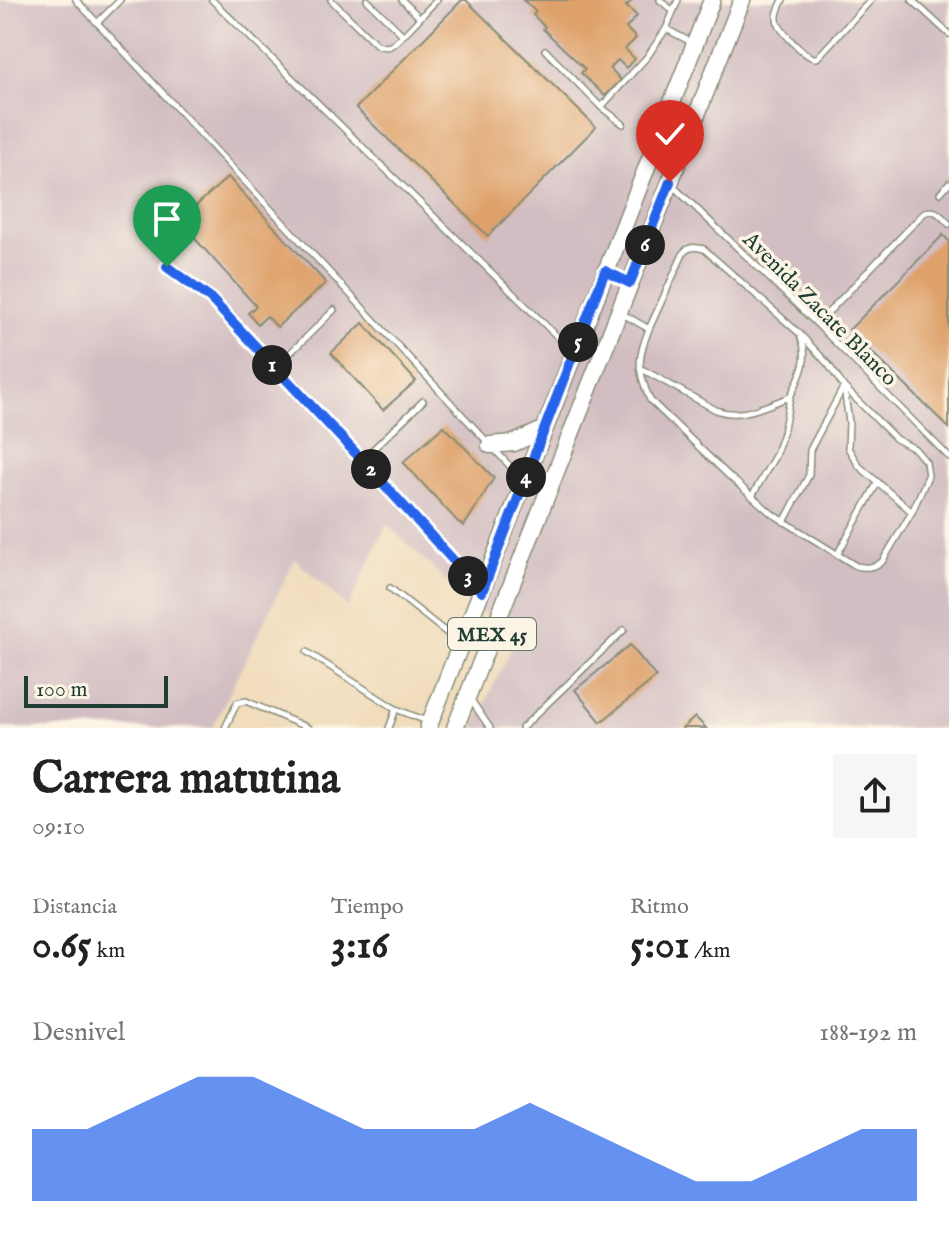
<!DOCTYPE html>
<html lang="es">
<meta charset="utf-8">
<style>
body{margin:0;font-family:"IM FELL English",serif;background:#f6f6f6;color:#222;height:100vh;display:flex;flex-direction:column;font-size:30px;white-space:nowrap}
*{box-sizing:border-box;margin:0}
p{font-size:26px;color:#767676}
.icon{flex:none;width:44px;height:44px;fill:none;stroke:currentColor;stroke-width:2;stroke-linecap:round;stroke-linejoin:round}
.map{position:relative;height:728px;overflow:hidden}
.drawer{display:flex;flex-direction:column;background:#fff;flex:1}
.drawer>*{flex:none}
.scale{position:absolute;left:24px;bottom:20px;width:144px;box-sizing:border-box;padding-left:8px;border:4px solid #1f3d34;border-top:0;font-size:22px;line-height:28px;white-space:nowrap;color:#1f3d34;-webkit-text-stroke:6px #fcf5e5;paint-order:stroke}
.pin{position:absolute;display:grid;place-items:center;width:68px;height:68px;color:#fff;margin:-82px -34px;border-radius:50% 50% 50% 0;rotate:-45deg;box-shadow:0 0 8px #0007}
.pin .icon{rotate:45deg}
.km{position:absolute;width:40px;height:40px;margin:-20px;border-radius:50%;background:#222;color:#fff;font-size:22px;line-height:40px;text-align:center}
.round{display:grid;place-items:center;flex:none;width:84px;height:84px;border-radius:0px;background:#f6f6f6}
.head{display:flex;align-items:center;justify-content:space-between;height:136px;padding:0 32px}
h1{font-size:44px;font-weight:700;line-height:60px}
.metrics{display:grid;grid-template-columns:repeat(3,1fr);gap:12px;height:136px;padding:8px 32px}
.metrics div{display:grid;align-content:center}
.metrics b{font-size:40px;font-weight:700}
.metrics small{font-size:22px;font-weight:400}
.metrics p{font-size:22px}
.chart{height:224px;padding:16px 32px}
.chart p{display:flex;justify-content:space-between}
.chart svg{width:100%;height:144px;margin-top:8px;fill:#2563eb;opacity:.7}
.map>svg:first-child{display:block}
.industrial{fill:#d2bec2}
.building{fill:#dea16a}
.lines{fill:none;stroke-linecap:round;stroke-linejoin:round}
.lane-casing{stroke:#888c78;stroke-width:8}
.primary-casing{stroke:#888c78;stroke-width:19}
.lane{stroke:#fff;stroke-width:5}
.primary{stroke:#fff;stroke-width:16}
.route-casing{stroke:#fff;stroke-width:16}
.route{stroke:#2563eb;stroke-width:10}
.labels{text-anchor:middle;stroke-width:7;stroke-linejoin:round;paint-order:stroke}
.shield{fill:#fcf5e5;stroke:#617469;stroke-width:2}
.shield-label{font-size:20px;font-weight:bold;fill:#1f3d34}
.street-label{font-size:22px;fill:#1f3d34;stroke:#fcf5e5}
</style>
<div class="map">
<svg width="949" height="728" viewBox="0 0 949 728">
<rect width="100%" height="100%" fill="#fcf5e5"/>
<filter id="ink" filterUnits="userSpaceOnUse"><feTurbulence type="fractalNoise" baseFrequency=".0125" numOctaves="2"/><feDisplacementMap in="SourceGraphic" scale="16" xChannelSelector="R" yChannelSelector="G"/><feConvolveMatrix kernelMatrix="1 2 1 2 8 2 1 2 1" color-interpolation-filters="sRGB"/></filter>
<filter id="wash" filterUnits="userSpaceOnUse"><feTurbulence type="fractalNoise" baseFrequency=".006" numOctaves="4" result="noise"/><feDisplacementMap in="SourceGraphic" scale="32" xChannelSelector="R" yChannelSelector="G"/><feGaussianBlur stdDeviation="1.8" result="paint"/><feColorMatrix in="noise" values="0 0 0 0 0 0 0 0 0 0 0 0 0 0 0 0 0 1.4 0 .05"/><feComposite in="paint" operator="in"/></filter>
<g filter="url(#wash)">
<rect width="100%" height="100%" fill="#f1dcbb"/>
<polygon class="industrial" points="0,0 949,0 949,728 473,728 516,639 466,600 387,524 348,607 295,559 212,728 0,728"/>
<g id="blocks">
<g class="building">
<polygon points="462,0 466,0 596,127 488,236 356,108"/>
<polygon points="523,0 633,0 626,6 637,16 626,28 636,38 625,49 635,59 626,68 618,60 610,68 621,80 605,96 581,73 585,69 543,29 545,27 533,15 536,12"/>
<polygon points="228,177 326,283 277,327 267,316 258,324 248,313 256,306 179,221"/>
<polygon points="943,235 949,241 949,428 849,330"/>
<polygon points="363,323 416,381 383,410 331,353"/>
<polygon points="444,426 494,478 464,526 458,522 403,462"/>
<polygon points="630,645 656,677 601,722 575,690"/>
<polygon points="695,717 706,728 683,728"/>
</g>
</g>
</g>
<g filter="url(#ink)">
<use href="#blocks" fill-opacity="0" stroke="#888c78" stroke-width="2"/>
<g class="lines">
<g class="lane-casing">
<g id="lane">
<polyline points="76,0 521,478"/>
<polyline points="212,0 572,351"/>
<path d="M331 0 377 45C382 46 386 48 390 46 400 42 427 9 437 0"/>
<polyline points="367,0 403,35"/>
<polyline points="402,0 419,17"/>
<polyline points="660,0 673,11"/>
<path d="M783 0C780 6 776 13 777 19 778 30 803 54 813 58H817L871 0"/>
<polyline points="912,0 949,34"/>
<polyline points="97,23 120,0"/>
<polyline points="666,29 693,43"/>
<polyline points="545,50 601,107 623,124"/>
<polyline points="601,107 647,57 666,29 678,0"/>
<polyline points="673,186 817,324 949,457"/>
<polyline points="940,193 949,183"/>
<polyline points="167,267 211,299 362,460 478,588"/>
<path d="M621 313 649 329C637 359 637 370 650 400L729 476 771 513 856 566C866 568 873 568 882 562L912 512 928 476 926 462 915 449 896 439 844 387 828 364 799 333 704 249C696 247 690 246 684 252L649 329"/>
<path d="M817 324 924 213C935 207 941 216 949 224"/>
<polyline points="275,368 334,310"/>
<path d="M640 368 716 410C742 420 766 405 790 397 800 377 810 359 801 338"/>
<polyline points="844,388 849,422 848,448 859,466 912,512"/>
<polyline points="362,460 423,401"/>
<polyline points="752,496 775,456 783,433 790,398"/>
<polyline points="784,522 809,475 810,450 843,388"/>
<polyline points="837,555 878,482"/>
<polyline points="390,588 457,641"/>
<polyline points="307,652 396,709 429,722"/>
<polyline points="471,700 490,728"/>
<polyline points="225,728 237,703 246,701 308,728"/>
<polyline points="389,728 396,709"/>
<polyline points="522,728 624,630"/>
</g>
</g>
<g class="primary-casing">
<g id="primary">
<polyline points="490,445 514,443 543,430"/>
<polyline points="428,728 712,0"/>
<polyline points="455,728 742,0"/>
</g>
</g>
<use href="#lane" class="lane"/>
<use href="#primary" class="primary"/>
</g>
</g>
<g class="lines" filter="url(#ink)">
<g class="route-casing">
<polyline id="route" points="167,267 211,299 362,460 482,592 605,271 630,283 670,182"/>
</g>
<use href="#route" class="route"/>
</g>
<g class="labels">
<rect class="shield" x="448" y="618" width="88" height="32" rx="6"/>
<g class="shield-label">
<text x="492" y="641">MEX 45</text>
</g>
<g class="street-label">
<text transform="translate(821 308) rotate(45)" y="8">Avenida Zacate Blanco</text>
</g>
</g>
</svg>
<div class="scale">100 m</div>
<div class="pin" style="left:167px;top:267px;background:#1e9e55"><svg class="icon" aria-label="arrive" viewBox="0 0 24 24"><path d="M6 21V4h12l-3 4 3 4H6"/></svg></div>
<div class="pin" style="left:670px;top:182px;background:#d93025"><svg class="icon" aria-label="check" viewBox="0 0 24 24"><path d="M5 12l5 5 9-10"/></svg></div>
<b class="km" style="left:272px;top:365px">1</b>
<b class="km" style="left:371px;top:469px">2</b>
<b class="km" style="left:468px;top:576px">3</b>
<b class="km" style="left:526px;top:477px">4</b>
<b class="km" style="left:578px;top:342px">5</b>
<b class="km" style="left:645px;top:245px">6</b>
</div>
<section class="drawer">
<div class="head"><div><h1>Carrera matutina</h1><p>09:10</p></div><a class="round"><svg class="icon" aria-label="share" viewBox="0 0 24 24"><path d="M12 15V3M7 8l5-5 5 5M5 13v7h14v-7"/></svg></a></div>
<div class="metrics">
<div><p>Distancia</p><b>0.65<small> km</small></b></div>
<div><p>Tiempo</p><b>3:16</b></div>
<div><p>Ritmo</p><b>5:01<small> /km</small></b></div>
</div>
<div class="chart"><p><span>Desnivel</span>188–192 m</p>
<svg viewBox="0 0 160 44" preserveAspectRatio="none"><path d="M0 44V22L10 22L20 14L30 6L40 6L50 14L60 22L70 22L80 22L90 14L100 22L110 30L120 38L130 38L140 30L150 22L160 22V44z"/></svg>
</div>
</section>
